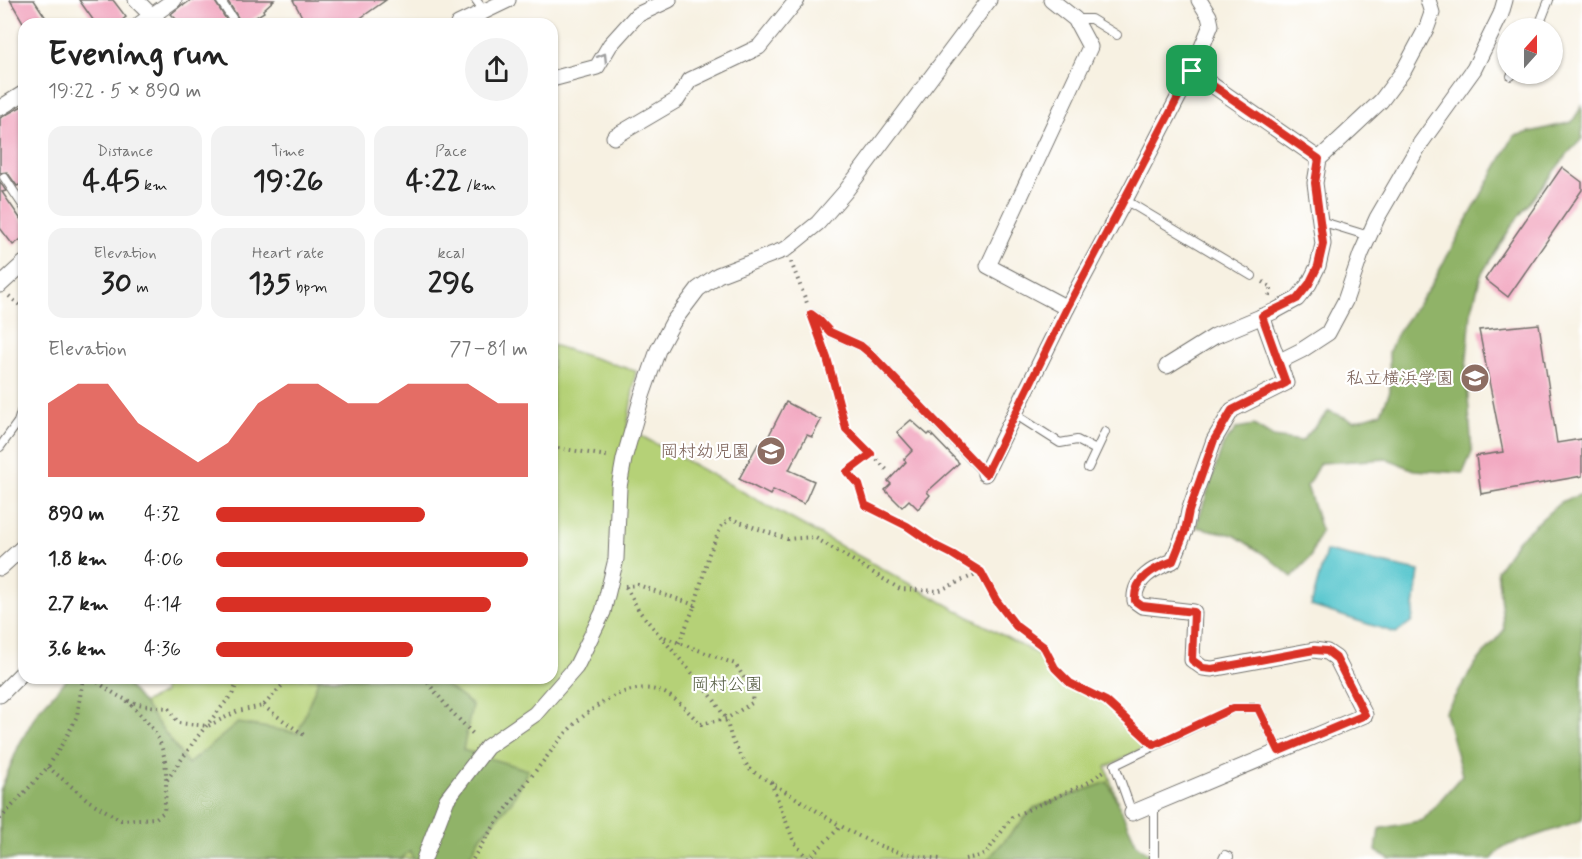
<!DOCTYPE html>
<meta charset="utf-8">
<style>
body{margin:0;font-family:Mynerve,"Klee One",sans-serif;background:#f2f2f2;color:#222;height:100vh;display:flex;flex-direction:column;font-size:22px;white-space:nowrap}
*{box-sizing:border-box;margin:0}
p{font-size:20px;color:#767676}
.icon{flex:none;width:33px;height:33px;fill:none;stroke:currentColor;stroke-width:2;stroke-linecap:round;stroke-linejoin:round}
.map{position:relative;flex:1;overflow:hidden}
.details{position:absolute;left:18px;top:18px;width:540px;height:666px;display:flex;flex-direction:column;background:#fff;border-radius:18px;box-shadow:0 2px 4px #0004}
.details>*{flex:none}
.needle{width:39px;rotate:21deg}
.tools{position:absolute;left:1497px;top:18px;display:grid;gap:12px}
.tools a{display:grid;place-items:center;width:66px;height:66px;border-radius:50%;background:#fff;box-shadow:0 2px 4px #0004;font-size:30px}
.pin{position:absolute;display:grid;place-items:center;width:51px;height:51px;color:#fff;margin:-26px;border-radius:12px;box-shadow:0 3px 9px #0006}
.round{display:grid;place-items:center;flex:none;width:63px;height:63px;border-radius:32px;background:#f2f2f2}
.headline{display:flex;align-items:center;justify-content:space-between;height:102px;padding:0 30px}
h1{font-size:33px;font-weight:800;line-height:45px}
.metrics{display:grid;grid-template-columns:repeat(3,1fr);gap:9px;height:102px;padding:6px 30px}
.metrics div{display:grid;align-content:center;border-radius:15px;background:#f2f2f2;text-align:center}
.metrics b{font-size:30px;font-weight:800}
.metrics small{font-size:16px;font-weight:400}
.metrics p{font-size:16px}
.chart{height:168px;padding:12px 30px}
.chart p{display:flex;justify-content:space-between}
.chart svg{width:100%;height:108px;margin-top:6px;fill:#d93025;opacity:.7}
ul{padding:0 30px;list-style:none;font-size:20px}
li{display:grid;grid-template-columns:96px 72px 1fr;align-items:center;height:45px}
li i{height:15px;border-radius:8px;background:#d93025}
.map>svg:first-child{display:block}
.green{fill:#b5d177;stroke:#707e51;stroke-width:1.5}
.forest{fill:#90b368;stroke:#5e6f4a;stroke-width:1.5}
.water{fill:#5ac7cf;stroke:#42797d;stroke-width:1.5}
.building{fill:#f1a1bc}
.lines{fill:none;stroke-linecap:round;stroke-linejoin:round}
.service-casing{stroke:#72706b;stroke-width:10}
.minor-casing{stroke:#72706b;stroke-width:17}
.path{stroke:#72706b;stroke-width:4;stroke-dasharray:1.5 4.5;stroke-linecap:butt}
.service{stroke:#fff;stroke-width:8}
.minor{stroke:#fff;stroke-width:15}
.oneway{stroke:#a0a0a0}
.route-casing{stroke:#fff;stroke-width:12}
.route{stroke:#d93025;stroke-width:8}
.labels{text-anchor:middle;stroke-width:4.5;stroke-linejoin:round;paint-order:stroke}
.education-label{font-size:18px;fill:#785e54;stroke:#fff;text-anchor:end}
.park-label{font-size:18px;fill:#545d42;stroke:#fff}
</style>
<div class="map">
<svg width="1582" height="859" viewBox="0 0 1582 859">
<rect width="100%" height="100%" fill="#fff"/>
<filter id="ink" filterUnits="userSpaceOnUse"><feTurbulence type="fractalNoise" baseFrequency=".0167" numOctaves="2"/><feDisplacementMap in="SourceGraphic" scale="12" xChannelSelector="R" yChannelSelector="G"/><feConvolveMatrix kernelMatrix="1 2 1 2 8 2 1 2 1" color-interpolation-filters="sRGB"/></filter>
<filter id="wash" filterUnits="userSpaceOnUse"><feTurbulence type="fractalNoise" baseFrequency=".008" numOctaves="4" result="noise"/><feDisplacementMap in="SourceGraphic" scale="24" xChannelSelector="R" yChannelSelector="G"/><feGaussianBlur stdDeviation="1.35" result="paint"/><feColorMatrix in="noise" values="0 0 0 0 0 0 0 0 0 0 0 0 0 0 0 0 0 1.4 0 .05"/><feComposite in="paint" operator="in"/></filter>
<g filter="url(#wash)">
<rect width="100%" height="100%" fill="#f7f1e2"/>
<polygon class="green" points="552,345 636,371 627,428 1035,653 1064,682 1103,701 1136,733 1143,749 1106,767 1125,823 1039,859 0,859 0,794 141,704 164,693 162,678 552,678"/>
<g class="forest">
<polygon points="1582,106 1582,139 1569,152 1513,224 1481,275 1471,313 1466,369 1472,452 1463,473 1414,470 1388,459 1320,463 1307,486 1321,530 1310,558 1292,577 1268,557 1234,535 1196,527 1223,445 1237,428 1254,425 1273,437 1302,441 1329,411 1354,421 1381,413 1390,391 1389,352 1397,333 1430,287 1514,136 1572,122"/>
<polygon points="1582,494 1582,820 1503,847 1492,859 1390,859 1376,851 1379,829 1423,820 1462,775 1445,712 1476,663 1504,630 1497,570 1518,540 1561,502"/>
<polygon points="68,678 121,678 143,703 188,764 238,723 298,733 319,678 436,678 472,705 463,750 528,770 512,801 479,839 468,859 413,859 410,851 401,859 0,859 0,791 19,745 38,711"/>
<polygon points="1108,782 1137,845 1156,859 988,859 1034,808"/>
</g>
<polygon class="water" points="1326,551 1419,571 1412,621 1396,633 1311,606"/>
<g id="blocks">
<g class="building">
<polygon points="10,0 34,0 50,24 24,24"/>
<polygon points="79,0 113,0 126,17 117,24 96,24"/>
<polygon points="191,0 214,0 229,24 181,24 171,14 183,4 184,5"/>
<polygon points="227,0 274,0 263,10 264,12 245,24 242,24"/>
<polygon points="293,0 386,0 352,24 306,24"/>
<polygon points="24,105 24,183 17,186 7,172 0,173 0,118"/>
<polygon points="1562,167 1582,182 1582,190 1508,297 1485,279"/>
<polygon points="0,182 6,191 2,192 24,224 24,237 13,245 0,228"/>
<polygon points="1539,324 1557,443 1582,439 1582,476 1481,494 1476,456 1503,452 1479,330"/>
<polygon points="786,402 821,420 812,437 807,435 789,470 814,481 804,504 773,490 770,495 739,479 758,444 763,447"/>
<polygon points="911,420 928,435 930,433 959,463 927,492 930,495 918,509 909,500 902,507 885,490 891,484 888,481 906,462 904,459 913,450 897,432"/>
</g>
</g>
</g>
<g filter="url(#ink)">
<use href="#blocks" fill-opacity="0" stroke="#72706b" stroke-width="1.5"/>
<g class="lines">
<g class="service-casing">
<g id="service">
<polyline points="220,0 236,24"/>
<polyline points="476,0 484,11"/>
<polyline points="1075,19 1091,19 1117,35"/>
<polyline points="1538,28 1549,0"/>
<polyline points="1511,76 1513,74"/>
<polyline points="4,177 24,207"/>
<polyline points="1125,200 1252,276"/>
<polyline points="1320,221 1369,236"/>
<polyline points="811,314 819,319 829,332 861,346 873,356 985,474"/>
<polyline points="1016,415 1060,443 1077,440 1096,450"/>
<polyline points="0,447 18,422 24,403"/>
<polyline points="1088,468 1105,432"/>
<polyline points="1154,804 1154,859"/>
<polyline points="1132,813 1115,765 1233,708 1258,708 1279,751"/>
<polyline points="1223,859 1225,855 1229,857"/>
</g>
</g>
<g class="minor-casing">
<g id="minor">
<polyline points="136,0 160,24"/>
<polyline points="1051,0 1075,19 1090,47 988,266 1067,308 1125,200 1192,71 1211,25 1209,16 1199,0"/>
<polyline points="140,24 174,0"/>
<polyline points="458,24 508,0"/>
<polyline points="1192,71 1319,159"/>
<polyline points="552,79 597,67 610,45 637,15 669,0"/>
<polyline points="0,108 24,93"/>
<polyline points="614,137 677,100 690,80 759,47 797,0"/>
<polyline points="0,285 24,263"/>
<polyline points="1278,362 1302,350 1328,333 1345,301 1361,254 1377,218 1420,144 1474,69 1501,14 1505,0"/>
<polyline points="1167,366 1215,336 1275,311 1297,299 1309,284 1318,266 1323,244 1315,183 1319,159 1381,101 1404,70 1427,27 1432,13 1428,0"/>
<polyline points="985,474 1067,308"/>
<polyline points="0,568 24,546"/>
<polyline points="0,695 24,671"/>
<path d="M1132 813 1365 715 1336 658 1327 652 1314 650 1212 669 1203 668 1192 660 1194 612 1142 606 1135 601C1133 579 1154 568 1173 561L1185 531 1189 511 1214 440 1232 410 1286 383 1262 316"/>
<polyline points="424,859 447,799 487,747 535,714 576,667 603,612 616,559 619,487 624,459 642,396 658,350 673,322 698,289 718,275 786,249 818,223 845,192 989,0"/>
</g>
</g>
<g class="path">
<polyline points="791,262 807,303"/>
<polyline points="1263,282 1272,287 1269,296"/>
<polyline points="9,296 24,309"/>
<polyline points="822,344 846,429 889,472"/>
<polyline points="552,447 607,456"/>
<polyline points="871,454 847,472 859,485 865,505 907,526 936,546 981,572 996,600 1016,625 1044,647 1055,668 1069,683 1106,701 1145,737"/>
<polyline points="625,586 638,585 695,605 709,554 722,525 731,519 787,539 814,537 900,589 938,591 981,572"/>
<polyline points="626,587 639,611 713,698 726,719 732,740 749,769 841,826"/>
<polyline points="679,643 695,605"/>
<path d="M93 678C120 700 134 706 169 708L178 723 208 726 238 711 263 706 289 678"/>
<polyline points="363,678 377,678"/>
<polyline points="424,678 449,709 475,736"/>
<polyline points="263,706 304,735"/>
<path d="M48 767 89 801 121 820 156 818 164 812C167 783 170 750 150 726 143 717 135 709 127 701"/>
<polyline points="167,780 198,736 233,693 239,678"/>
<polyline points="771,782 794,842 808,859"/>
<polyline points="0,819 48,767 67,736 77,716 83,678"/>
<path d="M473 859C491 827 515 798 537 769 552 751 567 728 586 714 607 698 635 681 662 692 676 697 689 713 701 724L726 719 752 703 753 691 735 664 661 636"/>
<path d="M808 859 841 826C876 847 900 855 940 859"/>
<polyline points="965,859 985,855 1012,817 1087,783 1104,771"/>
</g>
<use href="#service" class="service"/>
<use href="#minor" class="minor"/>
</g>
<defs><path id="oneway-chevron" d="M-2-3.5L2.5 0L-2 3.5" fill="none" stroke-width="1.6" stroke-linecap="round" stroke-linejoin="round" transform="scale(1.5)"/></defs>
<use class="oneway" href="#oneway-chevron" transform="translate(603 57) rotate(-58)"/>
</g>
<g class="lines" filter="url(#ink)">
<g class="route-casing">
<path id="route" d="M1192 71 1319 159 1315 183 1323 244 1318 266 1309 284 1297 299 1262 316 1286 383 1232 410 1214 440 1189 511 1185 531 1173 561C1154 568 1133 579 1135 601L1142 606 1194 612 1192 660 1203 668 1212 669 1314 650 1327 651 1336 658 1365 715 1279 751 1258 708H1233L1154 745 1106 701 1070 683 1055 668 1044 647 1016 626 996 600 981 572 952 554 936 546 907 526 865 505 859 485 847 472 871 454 846 429 827 358 811 314 819 320 830 332 861 346 873 356 986 474 1067 308Z"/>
</g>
<use href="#route" class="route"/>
</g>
<defs>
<g id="school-disc" transform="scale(1.5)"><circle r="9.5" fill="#8d6e63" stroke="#fff"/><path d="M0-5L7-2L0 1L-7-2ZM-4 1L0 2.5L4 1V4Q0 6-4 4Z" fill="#fff"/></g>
</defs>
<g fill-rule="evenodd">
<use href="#school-disc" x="1475" y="378"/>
<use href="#school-disc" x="771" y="451"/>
</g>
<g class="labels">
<g class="education-label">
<text x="1454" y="384">私立横浜学園</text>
<text x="750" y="457">岡村幼児園</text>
</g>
<g class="park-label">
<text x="727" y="690">岡村公園</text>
</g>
</g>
</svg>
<div class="tools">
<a><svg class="needle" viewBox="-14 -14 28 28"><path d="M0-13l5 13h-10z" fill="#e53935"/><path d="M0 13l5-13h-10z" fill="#767676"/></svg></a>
</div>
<div class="pin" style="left:1192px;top:71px;background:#1e9e55"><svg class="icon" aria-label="arrive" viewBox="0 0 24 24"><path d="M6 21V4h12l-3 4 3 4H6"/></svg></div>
<section class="details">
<div class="headline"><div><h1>Evening run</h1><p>19:22 · 5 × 890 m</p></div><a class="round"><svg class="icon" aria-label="share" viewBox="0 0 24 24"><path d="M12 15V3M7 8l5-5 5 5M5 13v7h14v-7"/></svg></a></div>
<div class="metrics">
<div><p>Distance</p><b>4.45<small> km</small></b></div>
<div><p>Time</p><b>19:26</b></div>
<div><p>Pace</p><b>4:22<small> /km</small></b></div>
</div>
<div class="metrics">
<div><p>Elevation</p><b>30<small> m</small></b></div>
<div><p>Heart rate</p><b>135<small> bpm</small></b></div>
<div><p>kcal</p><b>296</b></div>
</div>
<div class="chart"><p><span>Elevation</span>77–81 m</p>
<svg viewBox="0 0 160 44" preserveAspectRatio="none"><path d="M0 44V14L10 6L20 6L30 22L40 30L50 38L60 30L70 14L80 6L90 6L100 14L110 14L120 6L130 6L140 6L150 14L160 14V44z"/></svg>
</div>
<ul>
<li><b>890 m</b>4:32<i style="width:67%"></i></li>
<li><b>1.8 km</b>4:06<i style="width:100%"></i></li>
<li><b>2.7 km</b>4:14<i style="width:88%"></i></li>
<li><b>3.6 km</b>4:36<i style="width:63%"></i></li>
</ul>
</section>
</div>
